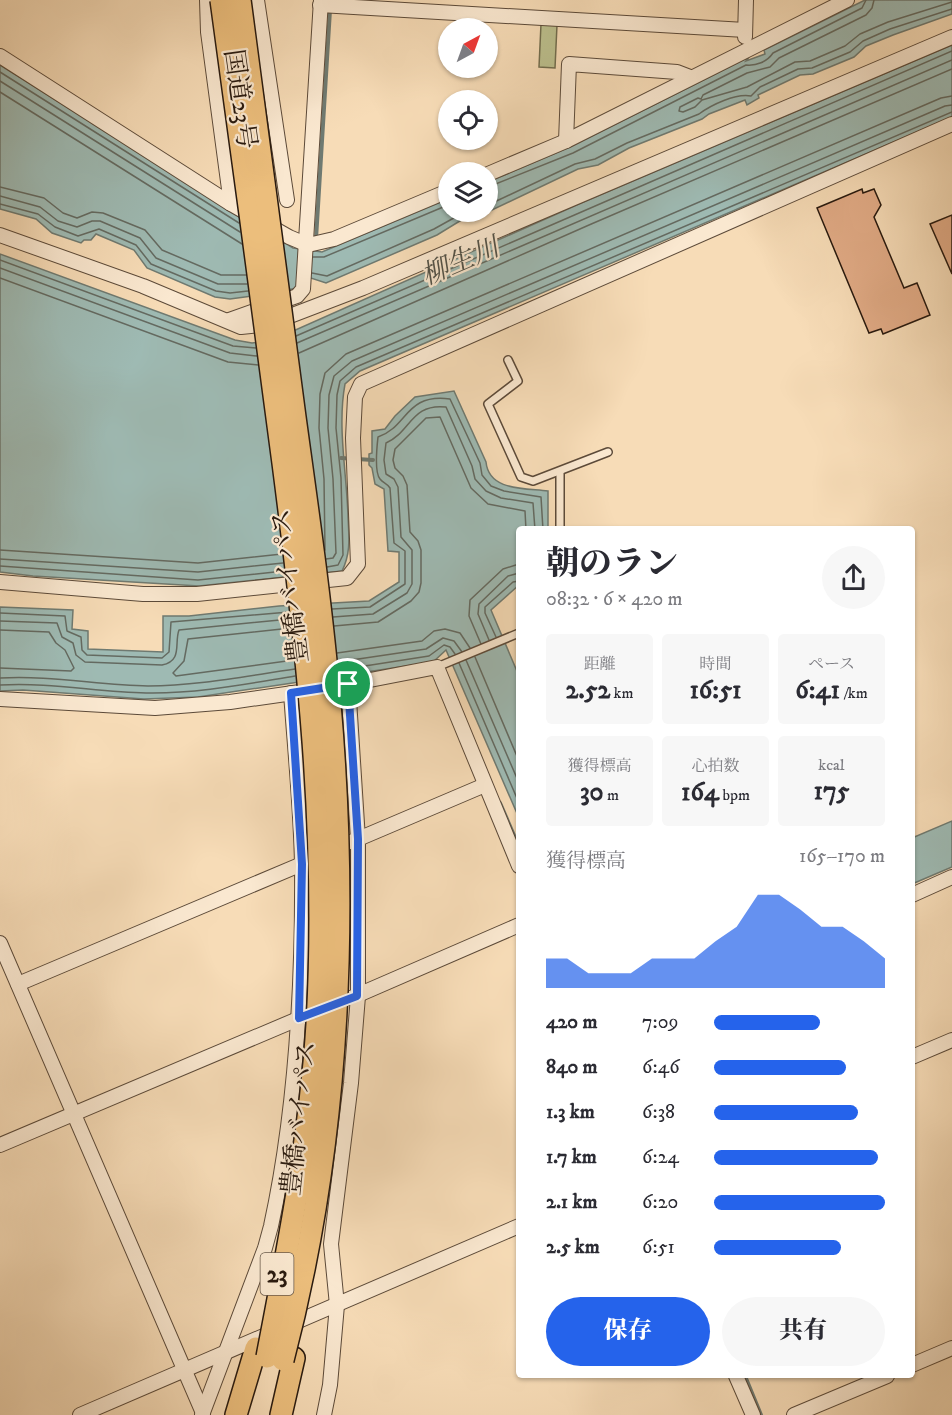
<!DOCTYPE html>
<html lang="ja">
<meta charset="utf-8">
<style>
body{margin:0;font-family:"IM FELL DW Pica","Noto Serif JP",serif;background:#f7f7f7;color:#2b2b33;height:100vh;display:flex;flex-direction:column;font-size:22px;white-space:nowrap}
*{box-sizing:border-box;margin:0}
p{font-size:20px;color:#7c7c81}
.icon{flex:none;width:33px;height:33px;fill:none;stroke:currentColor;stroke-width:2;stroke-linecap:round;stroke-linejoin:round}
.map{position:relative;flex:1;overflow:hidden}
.drawer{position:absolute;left:516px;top:526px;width:399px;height:852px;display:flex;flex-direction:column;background:#fff;border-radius:6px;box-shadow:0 2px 4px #0004}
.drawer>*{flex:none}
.needle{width:39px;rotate:41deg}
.buttons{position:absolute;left:438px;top:18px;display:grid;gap:12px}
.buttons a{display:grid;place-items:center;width:60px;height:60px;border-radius:50%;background:#fff;box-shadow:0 2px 4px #0004;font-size:30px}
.pin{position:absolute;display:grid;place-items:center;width:51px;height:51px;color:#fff;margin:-26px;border:3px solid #fff;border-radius:50%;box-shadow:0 2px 6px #0007}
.round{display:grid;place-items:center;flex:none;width:63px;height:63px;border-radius:32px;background:#f7f7f7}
.summary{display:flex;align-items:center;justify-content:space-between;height:102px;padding:0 30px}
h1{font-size:33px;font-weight:800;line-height:45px}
.stats{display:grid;grid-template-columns:repeat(3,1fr);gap:9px;height:102px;padding:6px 30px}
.stats div{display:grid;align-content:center;border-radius:6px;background:#f7f7f7;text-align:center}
.stats b{font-size:26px;font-weight:800}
.stats small{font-size:16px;font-weight:400}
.stats p{font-size:16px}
.chart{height:168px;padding:12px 30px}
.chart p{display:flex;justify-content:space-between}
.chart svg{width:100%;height:108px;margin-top:6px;fill:#2563eb;opacity:.7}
.primary-button{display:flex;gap:12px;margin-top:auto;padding:12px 30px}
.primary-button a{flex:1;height:69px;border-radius:36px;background:#2563eb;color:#fff;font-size:24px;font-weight:800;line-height:69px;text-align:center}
.primary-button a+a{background:#f7f7f7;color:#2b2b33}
ul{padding:0 30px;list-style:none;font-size:20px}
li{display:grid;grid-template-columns:96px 72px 1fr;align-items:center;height:45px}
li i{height:15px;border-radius:8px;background:#2563eb}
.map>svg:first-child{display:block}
.green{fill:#bcc08e;stroke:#726d4e;stroke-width:1.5}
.water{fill:#9ebab3;stroke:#6f7a71;stroke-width:1.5}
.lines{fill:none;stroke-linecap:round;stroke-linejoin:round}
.shore{stroke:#646a61;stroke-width:1.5}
.stream{stroke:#6f7a71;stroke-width:4}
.building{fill:#e1ab86;stroke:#291a0f;stroke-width:1.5}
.service-casing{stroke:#5c4a39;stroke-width:10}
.minor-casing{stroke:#5c4a39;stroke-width:16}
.trunk-casing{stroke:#291a0f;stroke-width:24}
.service{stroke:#fae8d0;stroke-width:7}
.minor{stroke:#fae8d0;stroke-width:14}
.trunk{stroke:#ecbe7c;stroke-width:21}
.trunk-bridge-casing{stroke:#291a0f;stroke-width:24;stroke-linecap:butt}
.trunk-bridge{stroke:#ecbe7c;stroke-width:21}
.route-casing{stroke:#fff;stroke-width:12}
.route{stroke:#2563eb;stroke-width:8}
.labels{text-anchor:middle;stroke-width:4.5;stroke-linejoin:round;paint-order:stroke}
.shield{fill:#fae8d0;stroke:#685849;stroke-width:1.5}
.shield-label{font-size:24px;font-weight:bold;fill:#291a0f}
.street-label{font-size:26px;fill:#291a0f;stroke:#fae8d0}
.water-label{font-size:27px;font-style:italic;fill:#525248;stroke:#fae8d0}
</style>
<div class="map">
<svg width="952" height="1415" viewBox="0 0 952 1415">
<rect width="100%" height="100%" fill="#f7dcb7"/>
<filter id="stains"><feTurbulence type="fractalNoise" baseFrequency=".00333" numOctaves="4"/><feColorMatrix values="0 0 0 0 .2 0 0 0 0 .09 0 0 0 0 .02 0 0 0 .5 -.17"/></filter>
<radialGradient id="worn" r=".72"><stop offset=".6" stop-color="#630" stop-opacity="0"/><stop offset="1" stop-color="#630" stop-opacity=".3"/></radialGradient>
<polygon class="green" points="541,24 557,25 555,68 539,67"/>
<g class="water">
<polygon points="865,0 952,0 952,14 893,35 866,46 854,57 813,74 800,75 758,95 759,98 747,105 745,100 709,114 702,119 629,148 598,165 578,169 475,218 463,219 437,235 326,283 311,278 297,288 268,294 230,299 215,297 147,268 134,250 96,234 91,240 84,240 81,243 52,233 36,219 0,209 0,65 293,248 322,252 448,199 448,212 488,212 488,182 570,147 749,57 746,61 765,54 764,50"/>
<path d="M952 45V117L360 371 345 384C337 427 347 474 348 517 349 537 351 553 342 571L199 586 33 576 0 572V254L235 340 252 343 273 340 579 204Z"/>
<path d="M454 391 486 462C489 491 524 488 548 491V529L519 530V585L491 610 519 676V818L446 650 433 662 198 697 144 699 23 690 0 691V607L73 610 72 629 88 631V649L163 652V616H189L279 606 369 601 399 582V552L388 551 384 489 375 484 372 468 369 465V454L372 453V431L385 429 395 416 415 397Z"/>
<polygon points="952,821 952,867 912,884 912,838"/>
</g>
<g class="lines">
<g class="shore">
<polyline points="874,0 872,8 866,15 779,58 770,67 747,73 703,95 701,99 698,98 680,107 679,111 683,112 695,107 702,100 747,87 795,62 810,61 845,46 860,34 888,22 952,2"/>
<polyline points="0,72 239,223"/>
<polyline points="0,81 240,232"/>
<polyline points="0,92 242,244"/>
<polyline points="0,187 44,198 63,213 77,218 92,212 103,213 145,230 162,250 221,275 246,275"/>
<path d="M488 187 573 153 746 65C756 66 767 62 773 53L862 8 866 0"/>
<polyline points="0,196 40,207 58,221 77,227 92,221 100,221 140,238 156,258 218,284 247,284"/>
<polyline points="0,204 38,214 55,227 78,236 99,229 136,245 151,264 216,291 230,293 248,291"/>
<path d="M488 205 575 164 595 159 627 143 699 114C711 105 736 93 751 96L760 87 798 69 812 68 850 52 863 41 890 29 952 9"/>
<polyline points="313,257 324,257 448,205"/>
<polyline points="0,260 233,346 256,348"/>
<polyline points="0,268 230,353 257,356"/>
<polyline points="312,273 327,276 434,229 461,214 474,212"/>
<polyline points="0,278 228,362 258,365"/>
<polyline points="296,336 952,51"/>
<polyline points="297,343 952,60"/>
<polyline points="299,353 589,225 952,69"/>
<polyline points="0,550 198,563 282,554"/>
<polyline points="325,550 324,479 319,428 320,394 325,373 346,354 941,98 952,96"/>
<polyline points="0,559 198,572 283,563"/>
<polyline points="326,559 333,558 336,553 333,479 328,428 329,395 334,376 352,361 945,106 952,105"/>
<polyline points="0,566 198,580 284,571"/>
<polyline points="327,567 338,565 343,555 341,478 336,428 337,395 340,381 356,367 952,112"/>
<path d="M332 609 370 607 405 584V551L394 543 390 488C387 483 383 483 380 479 374 472 377 446 378 437 408 427 405 393 450 399L480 463 482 475 491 486 504 491 541 497 543 530"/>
<polyline points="0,613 65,616 67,631 81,637 82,650 87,655 162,658 169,652 171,622 289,612"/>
<path d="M333 617 373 614 407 593 412 584V550L401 537 398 487 394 479 386 474 384 460 386 443C411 432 411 403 446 407L472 466 475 479 486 491 501 498 533 503 535 530"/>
<path d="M0 621 57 623 62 637 73 643 76 655 85 662 162 665C183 661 174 643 179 630L290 619"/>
<polyline points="334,626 378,622 411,601 419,592 421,583 421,550 418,541 410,532 407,485 403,476 395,468 393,460 395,449 426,418 440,417 471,488 488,504 525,511 526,530"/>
<polyline points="291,628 188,639 184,661 173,673 176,676 294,660"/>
<polyline points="0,630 49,632 56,643 65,650 74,668 71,671 0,668"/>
<polyline points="496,637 485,613 485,607 513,582 519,581"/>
<polyline points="489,640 478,614 479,604 508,576 519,573"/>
<polyline points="481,644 469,616 470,600 503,569 519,564"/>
<polyline points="337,653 422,641 434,631 445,629 460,633 470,648"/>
<polyline points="475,657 519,761"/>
<polyline points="466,660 519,783"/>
<polyline points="338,662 426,649 443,638 454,641 462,652"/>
<polyline points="459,663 519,803"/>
<polyline points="339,670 429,656 444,645 450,647 455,654"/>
<path d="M0 678C49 675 98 685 148 686 197 686 246 676 295 669"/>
<path d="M0 685C49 682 97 692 146 693 196 694 246 684 295 676"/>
</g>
<g class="stream">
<polyline points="316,239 330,10"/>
<polyline points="341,458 373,460"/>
<polyline points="500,803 519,847"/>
<polyline points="745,1376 761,1415"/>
</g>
</g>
<g class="building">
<polygon points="862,189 863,193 874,189 881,205 874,217 904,288 917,283 930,315 883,334 881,329 869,333 817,208"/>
<polygon points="952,215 952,274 930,224"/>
</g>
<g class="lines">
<g class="service-casing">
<g id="service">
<polyline points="508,360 518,381 488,404 521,477 533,481 608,452"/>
<polyline points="560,472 560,530"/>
<polyline points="437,667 519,633"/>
</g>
</g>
<g class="minor-casing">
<g id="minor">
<polyline points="207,0 208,32 231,204"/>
<polyline points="257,0 287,200"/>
<polyline points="320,5 745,30"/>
<polyline points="745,37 746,0"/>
<polyline points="0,56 231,204 289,237 308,245 334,239 448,191"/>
<polyline points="566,141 569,64 677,72 690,77"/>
<polyline points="488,174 566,141 847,0"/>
<polyline points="0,235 143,286 241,327 269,324 363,288 952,37"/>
<polyline points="229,320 297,296 303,289 321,0"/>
<polyline points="0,582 143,594 197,594 347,578 358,564 353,438 355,397 361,384 952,124"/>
<polyline points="339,686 437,667 519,866"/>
<polyline points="0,699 155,708 230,702 300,692"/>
<polyline points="351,842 485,785"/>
<polyline points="912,895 952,877"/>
<polyline points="0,943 203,1413"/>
<polyline points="18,984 309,861"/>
<polyline points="351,998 519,925"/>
<polyline points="912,1057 952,1040"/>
<polyline points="0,1145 305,1016"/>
<polyline points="912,1365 952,1348"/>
<polyline points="736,1376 753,1415"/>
<polyline points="80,1415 519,1226"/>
<path d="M202 1415 265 1248 271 1226C296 1111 303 983 302 865 301 808 295 750 291 693"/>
<polyline points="324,1415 330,1385 337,1305 331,1244 351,1083 358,996 358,839 348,684"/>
<polyline points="794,1415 887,1376"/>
</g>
</g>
<g class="trunk-casing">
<g id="trunk">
<polyline points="236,1415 256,1348"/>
<polyline points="281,1415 294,1358"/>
</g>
</g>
<use href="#service" class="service"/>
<use href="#minor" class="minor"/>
<use href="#trunk" class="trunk"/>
<g class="trunk-bridge-casing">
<g id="trunk-bridge">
<path d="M221 0C242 154 263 309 283 463 307 649 328 836 317 1024 310 1137 288 1247 267 1357"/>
<path d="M240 0C258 139 277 278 295 417 308 512 322 608 330 704 349 923 339 1147 283 1360"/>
</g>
</g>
<use href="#trunk-bridge" class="trunk-bridge"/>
</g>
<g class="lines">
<g class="route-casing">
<polygon id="route" points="348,684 358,839 357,996 299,1018 302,864 291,693"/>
</g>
<use href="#route" class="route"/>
</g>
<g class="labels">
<rect class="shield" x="260.5" y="1253" width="33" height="42" rx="4.5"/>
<g class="shield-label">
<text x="277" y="1282">23</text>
</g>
<g class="street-label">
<text transform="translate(241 99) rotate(82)" y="9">国道23号</text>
<text transform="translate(289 586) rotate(-97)" y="9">豊橋バイパス</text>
<text transform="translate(298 1118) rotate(-84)" y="9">豊橋バイパス</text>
</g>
<g class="water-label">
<text transform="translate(460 261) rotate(-23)" y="9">柳生川</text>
</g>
</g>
<rect width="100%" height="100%" filter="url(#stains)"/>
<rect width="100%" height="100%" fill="url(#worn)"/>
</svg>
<div class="buttons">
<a><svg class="needle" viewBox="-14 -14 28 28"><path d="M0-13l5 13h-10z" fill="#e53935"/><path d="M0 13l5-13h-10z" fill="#7c7c81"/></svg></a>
<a><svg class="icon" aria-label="locate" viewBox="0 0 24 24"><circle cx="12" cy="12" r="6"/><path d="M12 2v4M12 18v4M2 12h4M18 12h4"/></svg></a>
<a><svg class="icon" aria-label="layers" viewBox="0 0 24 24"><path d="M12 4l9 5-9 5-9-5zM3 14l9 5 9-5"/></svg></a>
</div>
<div class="pin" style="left:348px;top:684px;background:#1e9e55"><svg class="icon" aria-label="arrive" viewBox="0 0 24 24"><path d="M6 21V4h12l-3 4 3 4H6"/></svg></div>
<section class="drawer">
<div class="summary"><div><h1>朝のラン</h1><p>08:32 · 6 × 420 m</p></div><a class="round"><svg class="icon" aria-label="share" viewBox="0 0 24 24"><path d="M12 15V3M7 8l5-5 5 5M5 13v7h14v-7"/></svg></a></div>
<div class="stats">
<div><p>距離</p><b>2.52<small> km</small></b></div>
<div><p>時間</p><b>16:51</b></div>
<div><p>ペース</p><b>6:41<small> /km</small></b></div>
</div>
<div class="stats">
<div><p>獲得標高</p><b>30<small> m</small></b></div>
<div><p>心拍数</p><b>164<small> bpm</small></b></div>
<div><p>kcal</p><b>175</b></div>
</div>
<div class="chart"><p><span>獲得標高</span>165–170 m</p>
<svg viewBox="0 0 160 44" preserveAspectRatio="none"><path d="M0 44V32L10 32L20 38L30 38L40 38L50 32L60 32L70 32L80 25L90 19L100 6L110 6L120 12L130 19L140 19L150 25L160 32V44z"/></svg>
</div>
<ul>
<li><b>420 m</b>7:09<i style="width:62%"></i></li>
<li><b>840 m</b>6:46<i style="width:77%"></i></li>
<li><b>1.3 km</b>6:38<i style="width:84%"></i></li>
<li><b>1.7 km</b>6:24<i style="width:96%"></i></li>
<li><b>2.1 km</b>6:20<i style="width:100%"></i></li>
<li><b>2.5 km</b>6:51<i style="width:74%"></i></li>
</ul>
<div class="primary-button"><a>保存</a><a>共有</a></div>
</section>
</div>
